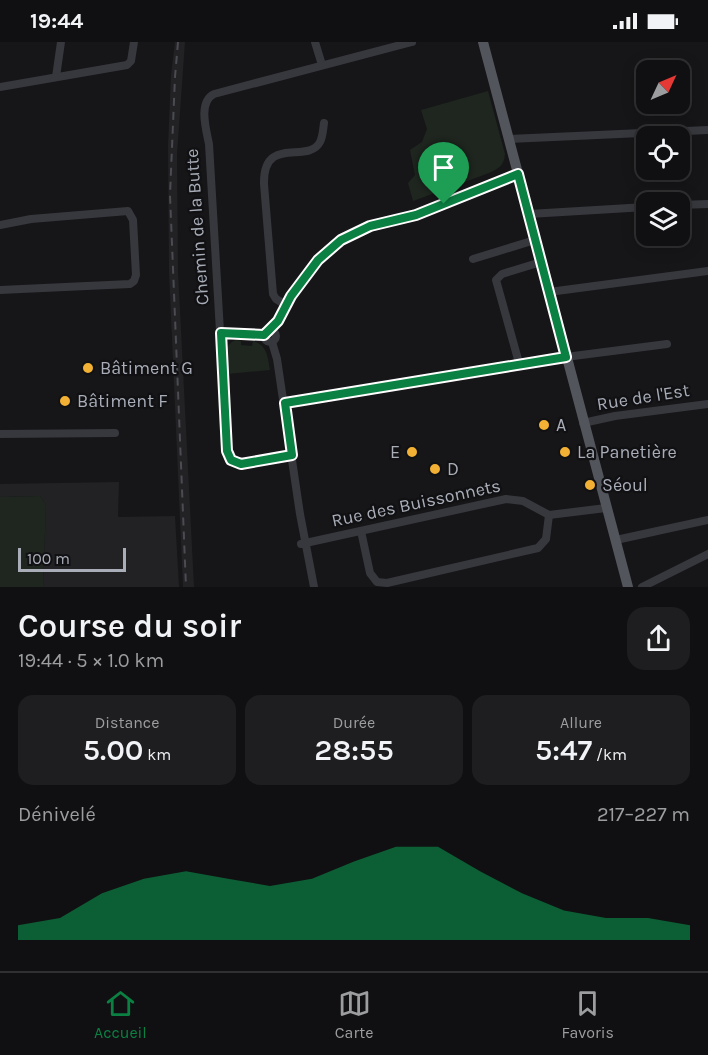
<!DOCTYPE html>
<html lang="fr">
<meta charset="utf-8">
<style>
body{margin:0;font-family:Karla,sans-serif;background:#1e1e20;color:#f1f3f6;height:100vh;display:flex;flex-direction:column;font-size:22px;white-space:nowrap}
*{box-sizing:border-box;margin:0}
p{font-size:20px;color:#9c9d9f}
.icon{flex:none;width:33px;height:33px;fill:none;stroke:currentColor;stroke-width:2;stroke-linecap:round;stroke-linejoin:round}
.map{position:relative;height:545px;overflow:hidden}
.side{display:flex;flex-direction:column;background:#101012;flex:1}
.side>*{flex:none}
.needle{width:39px;rotate:46deg}
.controls{position:absolute;left:636px;top:18px;display:grid;gap:12px}
.controls a{display:grid;place-items:center;width:54px;height:54px;border-radius:12px;background:#101012;box-shadow:0 3px 15px #0003,0 0 0 2px #303032;font-size:30px}
.scale{position:absolute;left:18px;bottom:15px;width:108px;box-sizing:border-box;padding-left:6px;border:3px solid #a8adb8;border-top:0;font-size:16px;line-height:21px;white-space:nowrap;color:#a8adb8;-webkit-text-stroke:4px #111113;paint-order:stroke}
.pin{position:absolute;display:grid;place-items:center;width:51px;height:51px;color:#fff;margin:-62px -26px;border-radius:50% 50% 50% 0;rotate:-45deg;box-shadow:0 0 6px #0007}
.pin .icon{rotate:45deg}
.round{display:grid;place-items:center;flex:none;width:63px;height:63px;border-radius:18px;background:#1e1e20}
.overview{display:flex;align-items:center;justify-content:space-between;height:102px;padding:0 18px}
h1{font-size:33px;font-weight:600;line-height:45px}
.metrics{display:grid;grid-template-columns:repeat(3,1fr);gap:9px;height:102px;padding:6px 18px}
.metrics div{display:grid;align-content:center;border-radius:15px;background:#1e1e20;text-align:center}
.metrics b{font-size:30px;font-weight:600}
.metrics small{font-size:16px;font-weight:400}
.metrics p{font-size:16px}
.chart{height:168px;padding:12px 18px}
.chart p{display:flex;justify-content:space-between}
.chart svg{width:100%;height:108px;margin-top:6px;fill:#0b8043;opacity:.7}
.status{display:flex;justify-content:space-between;align-items:center;height:42px;padding:0 30px;background:#101012;direction:ltr}
.status svg{height:16px;fill:currentColor}
.menu{display:flex;justify-content:space-around;align-items:center;height:84px;border-top:2px solid #303032;background:#101012;font-size:16px;color:#9c9d9f}
.menu a{display:grid;justify-items:center;gap:3px}
.menu .on{color:#0b8043}
.map>svg:first-child{display:block}
.built{fill:#222225}
.green{fill:#1e261f}
.lines{fill:none;stroke-linecap:round;stroke-linejoin:round}
.minor{stroke:#37383d;stroke-width:8}
.major{stroke:#53555c;stroke-width:10}
.rail{stroke:#4a4c52;stroke-width:2;stroke-dasharray:8 6;stroke-linecap:butt}
.route-casing{stroke:#fff;stroke-width:12}
.route{stroke:#0b8043;stroke-width:8}
.poi-dot{fill:#f2b134;stroke:#111113;stroke-width:2}
.labels{text-anchor:middle;stroke-width:4.5;stroke-linejoin:round;paint-order:stroke}
.street-label{font-size:18px;fill:#a8adb8;stroke:#111113}
.poi-label{font-size:18px;fill:#a8adb8;stroke:#111113;text-anchor:start}
</style>
<div class="status"><b>19:44</b><svg viewBox="0 0 49 12"><path d="M0 12V9h3v3zM5 12V6h3v6zM10 12V3h3v9zM15 12V0h3v12zM26 1h20v11H26zM47 4h2v5h-2z"/></svg></div>
<div class="map">
<svg width="708" height="545" viewBox="0 0 708 545">
<rect width="100%" height="100%" fill="#161618"/>
<g class="built">
<polygon points="175,0 185,0 177,112 178,229 194,545 183,545 169,229 168,104 171,33"/>
<polygon points="119,440 118,475 175,474 179,545 43,545 46,463 40,454 0,455 0,442"/>
</g>
<g class="green">
<path d="M488 49 505 112C504 123 500 126 489 131L413 159 408 141 415 133 410 108 422 100 427 87 421 68Z"/>
<path d="M236 298 241 299V303L252 304 253 299C267 303 268 315 270 328L227 332C227 320 221 303 236 298Z"/>
<polygon points="40,454 46,463 43,545 0,545 0,455"/>
</g>
<g class="lines">
<g class="minor">
<polyline points="315,0 322,23"/>
<polyline points="56,35 61,0"/>
<polyline points="0,45 127,23 131,19 134,0"/>
<polyline points="509,97 708,88"/>
<polyline points="680,163 708,162"/>
<polyline points="529,172 646,165"/>
<polyline points="0,183 31,177 128,169 133,178 136,233 134,239 130,242 0,248"/>
<polyline points="473,217 535,198"/>
<polyline points="549,250 708,229"/>
<path d="M286 263 276 257 273 252 264 142C263 92 308 123 320 100 323 94 323 87 324 81"/>
<polyline points="270,287 278,279 296,246 318,218 341,198 358,188 416,173 518,132"/>
<circle cx="270" cy="294" r="6"/>
<polyline points="221,291 264,293"/>
<polyline points="272,300 277,317 300,472 314,545"/>
<polyline points="519,321 496,238 502,232 541,220"/>
<polyline points="284,361 519,321 667,302"/>
<polyline points="583,381 615,374 708,362"/>
<polyline points="0,392 115,391"/>
<path d="M293 413 241 421 231 418 227 409 209 102C206 87 198 60 214 52L412 0"/>
<polyline points="361,489 370,531 377,540 387,541 538,506 546,497 549,473"/>
<polyline points="616,498 708,478"/>
<polyline points="301,502 506,457 523,459 549,473 606,466"/>
<polyline points="642,545 708,512"/>
</g>
<polyline class="major" points="483,0 628,545"/>
<polyline class="rail" points="178,0 175,35 170,153 186,545"/>
</g>
<g class="lines">
<g class="route-casing">
<polygon id="route" points="518,132 566,315 285,361 292,413 241,422 231,418 227,409 221,291 264,293 278,279 291,254 318,218 341,198 370,184 416,173"/>
</g>
<use href="#route" class="route"/>
</g>
<g class="poi-dot">
<circle cx="88" cy="326" r="6"/>
<circle cx="65" cy="359" r="6"/>
<circle cx="544" cy="383" r="6"/>
<circle cx="412" cy="410" r="6"/>
<circle cx="565" cy="410" r="6"/>
<circle cx="435" cy="427" r="6"/>
<circle cx="590" cy="443" r="6"/>
</g>
<g class="labels">
<g class="street-label">
<text transform="translate(197 185) rotate(-94)" y="6">Chemin de la Butte</text>
<text transform="translate(643 355) rotate(-9)" y="6">Rue de l'Est</text>
<text transform="translate(416 461) rotate(-12)" y="6">Rue des Buissonnets</text>
</g>
<g class="poi-label">
<text x="100" y="332">Bâtiment G</text>
<text x="77" y="365">Bâtiment F</text>
<text x="556" y="389">A</text>
<text x="400" y="416" text-anchor="end">E</text>
<text x="577" y="416">La Panetière</text>
<text x="447" y="433">D</text>
<text x="602" y="449">Séoul</text>
</g>
</g>
</svg>
<div class="controls">
<a><svg class="needle" viewBox="-14 -14 28 28"><path d="M0-13l5 13h-10z" fill="#e53935"/><path d="M0 13l5-13h-10z" fill="#9c9d9f"/></svg></a>
<a><svg class="icon" aria-label="locate" viewBox="0 0 24 24"><circle cx="12" cy="12" r="6"/><path d="M12 2v4M12 18v4M2 12h4M18 12h4"/></svg></a>
<a><svg class="icon" aria-label="layers" viewBox="0 0 24 24"><path d="M12 4l9 5-9 5-9-5zM3 14l9 5 9-5"/></svg></a>
</div>
<div class="scale">100 m</div>
<div class="pin" style="left:444px;top:162px;background:#1e9e55"><svg class="icon" aria-label="arrive" viewBox="0 0 24 24"><path d="M6 21V4h12l-3 4 3 4H6"/></svg></div>
</div>
<section class="side">
<div class="overview"><div><h1>Course du soir</h1><p>19:44 · 5 × 1.0 km</p></div><a class="round"><svg class="icon" aria-label="share" viewBox="0 0 24 24"><path d="M12 15V3M7 8l5-5 5 5M5 13v7h14v-7"/></svg></a></div>
<div class="metrics">
<div><p>Distance</p><b>5.00<small> km</small></b></div>
<div><p>Durée</p><b>28:55</b></div>
<div><p>Allure</p><b>5:47<small> /km</small></b></div>
</div>
<div class="chart"><p><span>Dénivelé</span>217–227 m</p>
<svg viewBox="0 0 160 44" preserveAspectRatio="none"><path d="M0 44V38L10 35L20 25L30 19L40 16L50 19L60 22L70 19L80 12L90 6L100 6L110 16L120 25L130 32L140 35L150 35L160 38V44z"/></svg>
</div>
</section>
<nav class="menu">
<a class="on"><svg class="icon" aria-label="home" viewBox="0 0 24 24"><path d="M3 11l9-7 9 7M6 9v11h12V9"/></svg>Accueil</a>
<a><svg class="icon" aria-label="map" viewBox="0 0 24 24"><path d="M3 6l6-2 6 2 6-2v14l-6 2-6-2-6 2zM9 4v14M15 6v14"/></svg>Carte</a>
<a><svg class="icon" aria-label="saved" viewBox="0 0 24 24"><path d="M7 4h10v16l-5-4-5 4z"/></svg>Favoris</a>
</nav>
